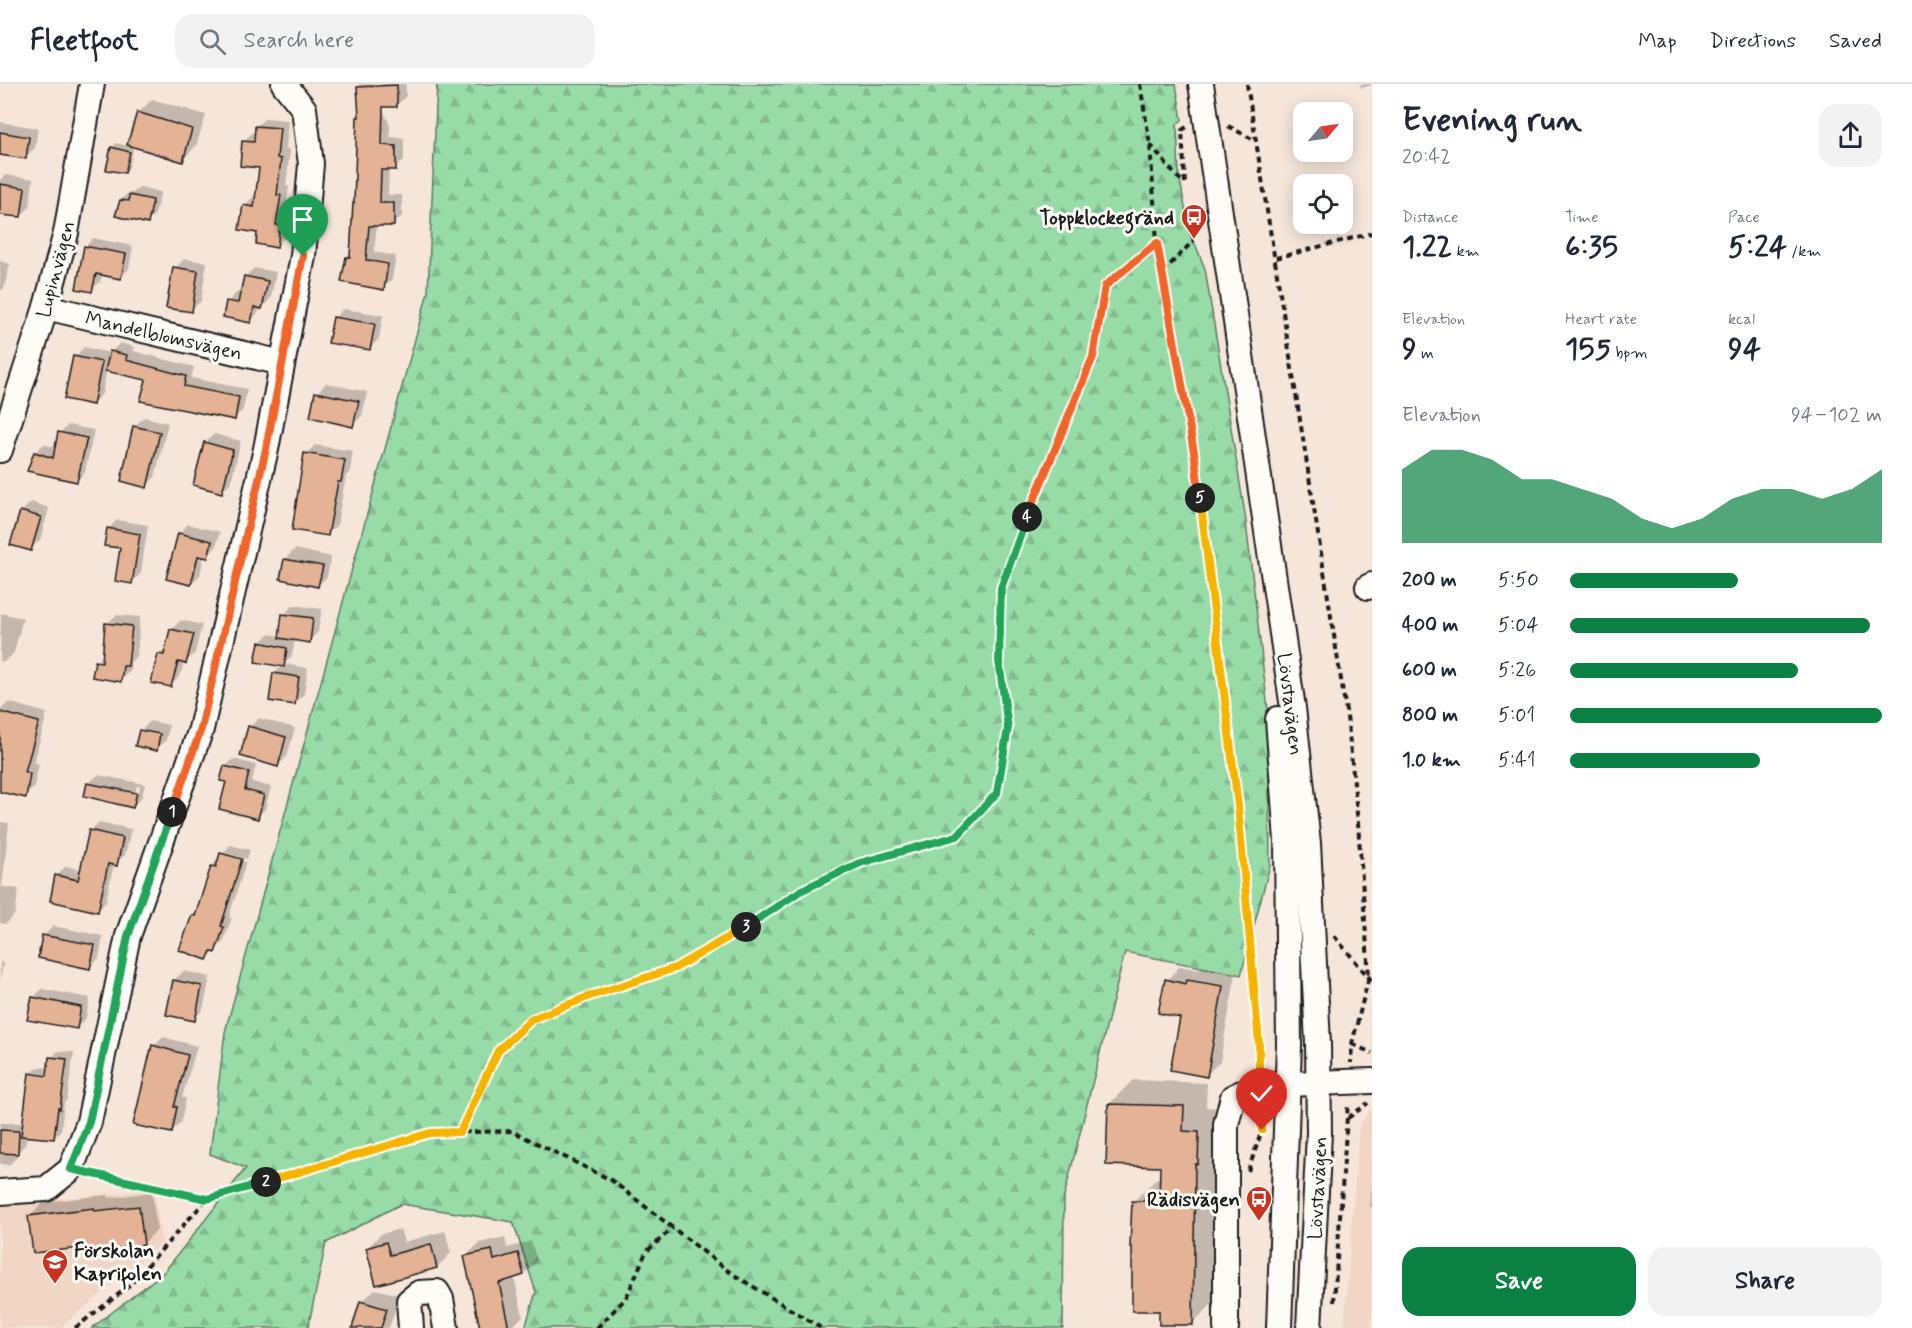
<!DOCTYPE html>
<meta charset="utf-8">
<style>
body{margin:0;font-family:Mynerve,sans-serif;background:#f2f2f3;color:#1f2937;height:100vh;display:flex;flex-direction:column;font-size:22px;white-space:nowrap}
*{box-sizing:border-box;margin:0}
p{font-size:20px;color:#747a83}
.icon{flex:none;width:33px;height:33px;fill:none;stroke:currentColor;stroke-width:2;stroke-linecap:round;stroke-linejoin:round}
.map{position:relative;flex:1;overflow:hidden}
.panel{display:flex;flex-direction:column;background:#fff;width:540px}
.panel>*{flex:none}
.needle{width:39px;rotate:61deg}
.fabs{position:absolute;left:1293px;top:18px;display:grid;gap:12px}
.fabs a{display:grid;place-items:center;width:60px;height:60px;border-radius:12px;background:#fff;box-shadow:0 3px 15px #0003;font-size:30px}
.pin{position:absolute;display:grid;place-items:center;width:51px;height:51px;color:#fff;margin:-62px -26px;border-radius:50% 50% 50% 0;rotate:-45deg;box-shadow:0 0 6px #0007}
.pin .icon{rotate:45deg}
.km{position:absolute;width:30px;height:30px;margin:-15px;border-radius:50%;background:#222;color:#fff;font-size:16px;line-height:30px;text-align:center}
.round{display:grid;place-items:center;flex:none;width:63px;height:63px;border-radius:18px;background:#f2f2f3}
.overview{display:flex;align-items:center;justify-content:space-between;height:102px;padding:0 30px}
h1{font-size:33px;font-weight:700;line-height:45px}
.figures{display:grid;grid-template-columns:repeat(3,1fr);gap:9px;height:102px;padding:6px 30px}
.figures div{display:grid;align-content:center}
.figures b{font-size:30px;font-weight:700}
.figures small{font-size:16px;font-weight:400}
.figures p{font-size:16px}
.chart{height:168px;padding:12px 30px}
.chart p{display:flex;justify-content:space-between}
.chart svg{width:100%;height:108px;margin-top:6px;fill:#0b8043;opacity:.7}
.cta{display:flex;gap:12px;margin-top:auto;padding:12px 30px}
.cta a{flex:1;height:69px;border-radius:18px;background:#0b8043;color:#fff;font-size:24px;font-weight:700;line-height:69px;text-align:center}
.cta a+a{background:#f2f2f3;color:#1f2937}
ul{padding:0 30px;list-style:none;font-size:20px}
li{display:grid;grid-template-columns:96px 72px 1fr;align-items:center;height:45px}
li i{height:15px;border-radius:8px;background:#0b8043}
header{display:flex;align-items:center;gap:36px;box-sizing:border-box;height:84px;padding:0 30px;background:#fff;border-bottom:2px solid #e0e1e3}
header strong{font-size:28px}
nav{display:flex;gap:33px;margin-inline-start:auto;font-size:21px}
.search{width:420px;height:54px;background:#f2f2f3;display:flex;align-items:center;gap:15px;box-sizing:border-box;padding:0 21px;border-radius:18px;color:#747a83;font-size:22px}
main{display:flex;flex:1;min-height:0}
.map>svg:first-child{display:block}
.built{fill:#f1d6c5}
.forest{fill:url(#forest-firs);stroke:#5a7c62;stroke-width:1.5}
.shadow{fill:#0003;fill-rule:evenodd}
.building{fill:#e4b295;stroke:#1c1c1c;stroke-width:1.5}
.lines{fill:none;stroke-linecap:round;stroke-linejoin:round}
.minor-casing{stroke:#1c1c1c;stroke-width:28}
.path{stroke:#1c1c1c;stroke-width:4;stroke-dasharray:6 4.5;stroke-linecap:butt}
.minor{stroke:#fdfcf7;stroke-width:24}
.split-1-casing{stroke:#fff;stroke-width:12}
.split-2-casing{stroke:#fff;stroke-width:12}
.split-3-casing{stroke:#fff;stroke-width:12}
.split-4-casing{stroke:#fff;stroke-width:12}
.split-5-casing{stroke:#fff;stroke-width:12}
.split-6-casing{stroke:#fff;stroke-width:12}
.split-1{stroke:#f0652b;stroke-width:8}
.split-2{stroke:#22a559;stroke-width:8}
.split-3{stroke:#f5b400;stroke-width:8}
.split-4{stroke:#22a559;stroke-width:8}
.split-5{stroke:#f0652b;stroke-width:8}
.split-6{stroke:#f5b400;stroke-width:8}
.labels{text-anchor:middle;stroke-width:6;stroke-linejoin:round;paint-order:stroke}
.poi-label{font-size:20px;font-weight:bold;fill:#1c1c1c;stroke:#fdfcf7;text-anchor:end}
.street-label{font-size:20px;fill:#1c1c1c;stroke:#fdfcf7}
</style>
<header>
<strong>Fleetfoot</strong>
<div class="search"><svg class="icon" aria-label="search" viewBox="0 0 24 24"><circle cx="10" cy="10" r="6"/><path d="M15 15l6 6"/></svg>Search here</div>
<nav><a>Map</a><a>Directions</a><a>Saved</a></nav>
</header>
<main>
<div class="map">
<svg width="1372" height="1244" viewBox="0 0 1372 1244">
<defs>
<pattern id="forest-firs" width="22" height="20" patternUnits="userSpaceOnUse" patternTransform="scale(1.5)"><rect width="22" height="20" fill="#97dba7"/><path d="M5 1l3.5 6h-7zM16 11l3.5 6h-7z" fill="#82bb8f"/></pattern>
</defs>
<rect width="100%" height="100%" fill="#f6e6da"/>
<filter id="ink" filterUnits="userSpaceOnUse"><feTurbulence type="fractalNoise" baseFrequency=".0167" numOctaves="2"/><feDisplacementMap in="SourceGraphic" scale="12" xChannelSelector="R" yChannelSelector="G"/><feConvolveMatrix kernelMatrix="1 2 1 2 8 2 1 2 1" color-interpolation-filters="sRGB"/></filter>
<g filter="url(#ink)">
<g class="built">
<polygon points="1372,1026 1372,1244 1344,1244 1359,1041 1369,1027"/>
<polygon points="154,1106 162,1159 60,1244 0,1244 0,1120"/>
</g>
<polygon class="forest" points="437,0 1176,0 1182,36 1177,40 1179,91 1190,151 1196,162 1205,185 1245,430 1268,626 1270,781 1241,891 1125,868 1064,1113 1063,1244 525,1244 536,1208 513,1138 401,1120 326,1159 308,1244 92,1244 164,1188 246,1084 210,1070 225,948 428,208"/>
<g class="shadow">
<polygon points="359,0 374,0 379,13 379,3 382,0 406,0 406,12 397,21 382,22 390,42 390,53 404,54 404,76 395,84 389,84 388,111 402,111 402,132 393,140 377,140 374,168 396,172 392,195 383,204 347,173 352,169 358,33 360,31"/>
<polygon points="1360,0 1372,0 1372,1 1361,4"/>
<polygon points="152,15 206,31 196,62 182,76 134,62 129,83 124,88 112,64 116,59 128,62 138,29"/>
<polygon points="265,34 288,36 286,65 290,66 286,102 289,102 285,132 289,132 285,153 276,162 259,148 244,122 253,113 257,113 260,83 244,57 253,48 256,48 256,43"/>
<polygon points="0,38 38,44 35,64 25,73 0,69"/>
<polygon points="5,91 33,95 30,123 21,132 0,129 0,96"/>
<polygon points="139,103 161,108 155,130 147,138 121,116 129,108 133,109"/>
<polygon points="93,154 133,162 129,185 121,193 102,189 100,198 91,206 85,163"/>
<polygon points="184,175 207,178 201,217 191,226 175,184"/>
<polygon points="0,177 10,180 4,204 0,208"/>
<polygon points="254,184 276,188 271,214 250,238 228,218 237,208 242,209 245,193"/>
<polygon points="343,225 383,231 379,255 370,264 334,234"/>
<polygon points="120,259 135,263 133,267 194,283 191,294 247,305 243,326 234,334 147,295 107,286 102,310 93,319 75,273 84,263 110,269"/>
<polygon points="326,299 367,308 362,332 353,341 317,309"/>
<polygon points="144,333 168,339 155,393 146,402 122,396 135,342"/>
<polygon points="68,341 94,346 85,388 77,396 35,368 44,360 57,364 60,349"/>
<polygon points="214,350 241,357 231,398 222,407 205,359"/>
<polygon points="315,361 353,367 350,388 346,392 337,441 328,450 306,370"/>
<polygon points="31,418 49,424 40,456 30,465 22,427"/>
<polygon points="117,436 148,441 141,489 132,498 122,463 108,445"/>
<polygon points="188,440 220,448 216,463 207,473 204,472 200,491 191,500 179,450"/>
<polygon points="295,465 331,473 327,493 317,502 282,494 286,474"/>
<polygon points="293,521 322,525 318,548 309,557 295,555 292,572 284,580 308,584 304,610 295,619 274,590 282,581 260,559 269,550 281,552 284,531"/>
<polygon points="1,529 23,534 14,569 4,578 0,577"/>
<polygon points="116,531 140,533 137,572 131,577 130,587 120,596 97,578 104,571 107,540"/>
<polygon points="181,536 202,541 195,569 186,578 184,578 180,592 171,601 159,571 168,562 172,545"/>
<polygon points="8,618 47,629 34,679 39,680 34,703 25,712 0,707 0,627"/>
<polygon points="259,634 295,644 287,672 278,682 250,643"/>
<polygon points="150,637 169,641 166,656 156,665 141,647"/>
<polygon points="233,675 256,681 252,698 271,703 265,725 257,733 228,697 225,683"/>
<path d="M98 691 145 700 142 713 133 722 88 700ZM137 702H140L137 713H134Z"/>
<polygon points="0,738 9,739 2,803 19,805 15,830 6,840 0,839"/>
<polygon points="99,738 131,745 125,771 114,780 106,817 97,826 57,792 66,782 82,786 90,747"/>
<polygon points="230,761 250,766 247,775 225,769 225,772 246,778 229,833 232,834 223,858 207,875 193,832 198,826 212,782"/>
<polygon points="53,842 103,852 99,874 90,883 44,852"/>
<polygon points="0,878 3,879 0,898"/>
<polygon points="1180,882 1198,886 1202,883 1236,889 1220,978 1206,991 1167,896"/>
<polygon points="184,887 210,893 203,926 194,935 174,896"/>
<polygon points="42,905 90,914 86,934 76,944 33,914"/>
<polygon points="163,953 197,962 182,1014 186,1014 181,1038 172,1047 154,962"/>
<polygon points="58,967 74,968 67,1016 64,1019 61,1046 54,1054 26,1051 26,1060 18,1068 17,1073 9,1081 0,1080 0,1039 24,1039 30,990 38,983 50,984 51,974"/>
<polygon points="1133,996 1207,999 1206,1023 1222,1024 1217,1215 1193,1239 1161,1226 1133,1118 1157,1094 1161,1094 1161,1082 1109,1020"/>
<polygon points="1372,1100 1372,1123 1370,1123"/>
<polygon points="152,1108 157,1146 143,1160 82,1162 30,1132 44,1118 108,1111 109,1114"/>
<polygon points="400,1145 404,1158 445,1147 451,1169 437,1183 377,1199 367,1164 381,1150"/>
<polygon points="505,1153 507,1164 531,1157 537,1177 524,1190 514,1193 523,1232 511,1244 482,1244 466,1172 479,1159"/>
<polygon points="375,1205 400,1211 389,1244 353,1244 361,1219"/>
</g>
<g class="building">
<polygon points="397,1 397,23 383,23 382,61 396,62 396,86 381,86 380,119 394,119 394,142 369,142 366,176 388,180 384,206 341,198 346,173 350,173 353,119 354,119 357,33 359,33 357,3"/>
<polygon points="137,28 192,45 183,78 127,61"/>
<polygon points="255,42 280,44 277,74 281,75 277,111 281,111 276,141 280,141 277,164 256,160 257,149 239,146 243,121 254,123 259,84 240,82 242,57 254,58"/>
<polygon points="0,48 29,53 26,75 0,71"/>
<polygon points="111,63 130,68 125,89 106,86"/>
<polygon points="0,100 25,104 21,133 0,131"/>
<polygon points="129,111 153,116 148,140 115,132 120,116 129,117"/>
<polygon points="84,162 126,170 121,195 96,190 92,208 76,205"/>
<polygon points="173,183 198,187 192,228 166,224"/>
<polygon points="244,192 268,197 262,225 254,223 251,239 223,233 226,217 238,219"/>
<polygon points="333,233 375,240 370,266 328,259"/>
<polygon points="110,267 127,271 126,276 186,292 184,302 239,313 235,336 140,317 146,296 105,287"/>
<polygon points="73,272 102,278 93,321 64,315"/>
<polygon points="315,308 359,317 353,343 310,333"/>
<polygon points="133,342 160,348 147,404 121,397"/>
<polygon points="58,348 87,354 77,398 27,387 34,368 53,374"/>
<polygon points="204,358 233,366 222,409 193,401"/>
<polygon points="304,369 345,376 341,398 338,398 328,452 292,446"/>
<polygon points="20,427 41,433 31,467 10,461"/>
<polygon points="107,444 140,450 132,500 115,497 120,464 104,462"/>
<polygon points="178,449 212,457 208,474 198,472 191,501 166,495"/>
<polygon points="284,475 323,482 318,503 280,495"/>
<polygon points="282,530 313,534 310,559 279,554"/>
<polygon points="105,539 132,542 128,582 123,582 121,598 92,593 95,577 102,578"/>
<polygon points="170,545 194,550 186,580 178,578 171,603 151,599 158,570 164,571"/>
<polygon points="259,558 287,564 284,583 255,578"/>
<polygon points="273,589 299,593 295,621 269,617"/>
<polygon points="0,628 39,638 25,688 30,689 26,714 0,708"/>
<polygon points="248,642 286,653 278,683 240,672"/>
<polygon points="139,646 160,650 157,667 135,662"/>
<polygon points="224,682 249,688 245,706 264,711 258,735 219,725 226,698 220,697"/>
<polygon points="87,699 137,709 133,724 84,712"/>
<polygon points="89,746 123,754 117,782 108,780 98,828 50,817 55,791 78,796"/>
<polygon points="220,769 242,775 221,842 224,843 215,869 211,867 207,876 179,866 192,831 195,832 211,782 216,783"/>
<polygon points="42,851 95,861 90,885 38,874"/>
<polygon points="1165,895 1186,900 1187,896 1223,902 1207,993 1170,986 1180,934 1158,929"/>
<polygon points="173,896 202,902 195,937 166,931"/>
<polygon points="32,913 81,923 77,945 27,936"/>
<polygon points="152,961 188,971 174,1023 177,1023 172,1049 133,1041"/>
<polygon points="49,973 67,975 60,1025 58,1024 54,1055 21,1052 29,989 47,992"/>
<polygon points="1108,1020 1184,1022 1183,1047 1199,1048 1198,1080 1195,1080 1193,1241 1159,1241 1159,1227 1132,1227 1132,1163 1130,1163 1132,1117 1159,1117 1160,1083 1106,1081"/>
<polygon points="0,1046 19,1047 18,1070 0,1069"/>
<polygon points="139,1122 144,1161 81,1170 80,1164 33,1169 28,1132 94,1124 95,1127"/>
<polygon points="386,1158 390,1171 431,1160 437,1184 376,1201 366,1164"/>
<polygon points="492,1166 494,1176 518,1169 524,1191 499,1199 509,1244 480,1244 464,1172"/>
<polygon points="360,1217 387,1225 381,1244 352,1244"/>
</g>
<g class="lines">
<g class="minor-casing">
<g id="minor">
<polyline points="1201,0 1293,624 1308,759 1318,960 1319,1049 1309,1244"/>
<polyline points="46,223 282,279"/>
<polyline points="0,366 46,223 66,149 92,0"/>
<polyline points="1368,503 1372,501"/>
<polyline points="1278,635 1287,757 1289,961 1279,1244"/>
<polyline points="0,1108 46,1105 71,1085 89,1038 128,852 201,645 266,365 303,172 311,80 304,25 284,0"/>
<polyline points="411,1244 409,1217 419,1209 437,1208 441,1215 446,1244"/>
<polyline points="1226,1244 1226,1040 1233,1013 1259,1001 1372,997"/>
</g>
</g>
<g class="path">
<polyline points="1140,0 1150,60 1157,158 1195,374 1216,538 1238,722 1259,960 1259,981"/>
<polyline points="1247,0 1348,640 1358,739 1369,892 1352,960 1351,979"/>
<polyline points="1228,42 1256,57"/>
<polyline points="1150,60 1177,93 1185,99"/>
<polyline points="1185,99 1182,46 1187,43"/>
<polyline points="1276,174 1372,149"/>
<polyline points="1163,188 1194,156"/>
<polyline points="1334,852 1372,897"/>
<polyline points="1352,960 1372,969"/>
<polyline points="1348,1034 1368,1019"/>
<polyline points="460,1048 498,967 532,935 590,912 675,884 727,855 802,806 860,779 957,752 997,709 1008,644 999,577 1001,504 1057,357 1093,273 1105,202 1157,158"/>
<polyline points="1248,1087 1262,1046 1261,1022"/>
<polyline points="89,1089 207,1115"/>
<polyline points="1334,1218 1348,1019"/>
<polyline points="75,1244 128,1203 207,1115 324,1082 430,1049 512,1047 611,1096 731,1189 821,1244"/>
<polyline points="597,1244 626,1214 646,1168 673,1144"/>
</g>
<use href="#minor" class="minor"/>
</g>
</g>
<g class="lines" filter="url(#ink)">
<g class="split-1-casing">
<polyline id="split-1" points="172,728 201,645 266,365 303,172"/>
</g>
<g class="split-2-casing">
<polyline id="split-2" points="172,728 128,852 89,1038 71,1085 207,1115 266,1098"/>
</g>
<g class="split-3-casing">
<polyline id="split-3" points="266,1098 430,1049 460,1048 498,967 532,935 590,912 675,884 746,843"/>
</g>
<g class="split-4-casing">
<polyline id="split-4" points="746,843 802,806 860,779 957,752 997,709 1008,644 999,577 1001,504 1027,433"/>
</g>
<g class="split-5-casing">
<polyline id="split-5" points="1027,433 1093,273 1105,202 1157,159 1195,374 1200,414"/>
</g>
<g class="split-6-casing">
<polyline id="split-6" points="1200,414 1238,722 1259,960 1259,1000 1262,1046"/>
</g>
<use href="#split-1" class="split-1"/>
<use href="#split-2" class="split-2"/>
<use href="#split-3" class="split-3"/>
<use href="#split-4" class="split-4"/>
<use href="#split-5" class="split-5"/>
<use href="#split-6" class="split-6"/>
</g>
<defs>
<g id="bus-pin" transform="scale(1.35)"><path d="M0 17L-7.5 6A9.5 9.5 0 1 1 7.5 6Z" fill="#c8321e" stroke="#fdfcf7"/><path d="M-5-6H5V4H4V6H2V4H-2V6H-4V4H-5ZM-3.5-4V0h7V-4ZM-3.5 1.2v1.5H-2V1.2ZM2 1.2v1.5H3.5V1.2Z" fill="#fff"/></g>
<g id="school-pin" transform="scale(1.35)"><path d="M0 17L-7.5 6A9.5 9.5 0 1 1 7.5 6Z" fill="#c8321e" stroke="#fdfcf7"/><path d="M0-5L7-2L0 1L-7-2ZM-4 1L0 2.5L4 1V4Q0 6-4 4Z" fill="#fff"/></g>
</defs>
<g fill-rule="evenodd">
<use href="#bus-pin" x="1194" y="133"/>
<use href="#bus-pin" x="1259" y="1115"/>
<use href="#school-pin" x="55" y="1178"/>
</g>
<g class="labels">
<g class="poi-label">
<text x="1174" y="140">Toppklockegränd</text>
<text x="1240" y="1122">Rädisvägen</text>
<text x="74" y="1173" text-anchor="start">Förskolan<tspan x="74" dy="23">Kaprifolen</tspan></text>
</g>
<g class="street-label">
<text transform="translate(55 185) rotate(-75)" y="7">Lupinvägen</text>
<text transform="translate(164 251) rotate(13)" y="7">Mandelblomsvägen</text>
<text transform="translate(1291 620) rotate(83)" y="7">Lövstavägen</text>
<text transform="translate(1317 1104) rotate(-87)" y="7">Lövstavägen</text>
</g>
</g>
</svg>
<div class="fabs">
<a><svg class="needle" viewBox="-14 -14 28 28"><path d="M0-13l5 13h-10z" fill="#e53935"/><path d="M0 13l5-13h-10z" fill="#747a83"/></svg></a>
<a><svg class="icon" aria-label="locate" viewBox="0 0 24 24"><circle cx="12" cy="12" r="6"/><path d="M12 2v4M12 18v4M2 12h4M18 12h4"/></svg></a>
</div>
<div class="pin" style="left:303px;top:172px;background:#1e9e55"><svg class="icon" aria-label="arrive" viewBox="0 0 24 24"><path d="M6 21V4h12l-3 4 3 4H6"/></svg></div>
<div class="pin" style="left:1262px;top:1046px;background:#d93025"><svg class="icon" aria-label="check" viewBox="0 0 24 24"><path d="M5 12l5 5 9-10"/></svg></div>
<b class="km" style="left:172px;top:728px">1</b>
<b class="km" style="left:266px;top:1098px">2</b>
<b class="km" style="left:746px;top:843px">3</b>
<b class="km" style="left:1027px;top:433px">4</b>
<b class="km" style="left:1200px;top:414px">5</b>
</div>
<section class="panel">
<div class="overview"><div><h1>Evening run</h1><p>20:42</p></div><a class="round"><svg class="icon" aria-label="share" viewBox="0 0 24 24"><path d="M12 15V3M7 8l5-5 5 5M5 13v7h14v-7"/></svg></a></div>
<div class="figures">
<div><p>Distance</p><b>1.22<small> km</small></b></div>
<div><p>Time</p><b>6:35</b></div>
<div><p>Pace</p><b>5:24<small> /km</small></b></div>
</div>
<div class="figures">
<div><p>Elevation</p><b>9<small> m</small></b></div>
<div><p>Heart rate</p><b>155<small> bpm</small></b></div>
<div><p>kcal</p><b>94</b></div>
</div>
<div class="chart"><p><span>Elevation</span>94–102 m</p>
<svg viewBox="0 0 160 44" preserveAspectRatio="none"><path d="M0 44V14L10 6L20 6L30 10L40 18L50 18L60 22L70 26L80 34L90 38L100 34L110 26L120 22L130 22L140 26L150 22L160 14V44z"/></svg>
</div>
<ul>
<li><b>200 m</b>5:50<i style="width:54%"></i></li>
<li><b>400 m</b>5:04<i style="width:96%"></i></li>
<li><b>600 m</b>5:26<i style="width:73%"></i></li>
<li><b>800 m</b>5:01<i style="width:100%"></i></li>
<li><b>1.0 km</b>5:41<i style="width:61%"></i></li>
</ul>
<div class="cta"><a>Save</a><a>Share</a></div>
</section>
</main>
